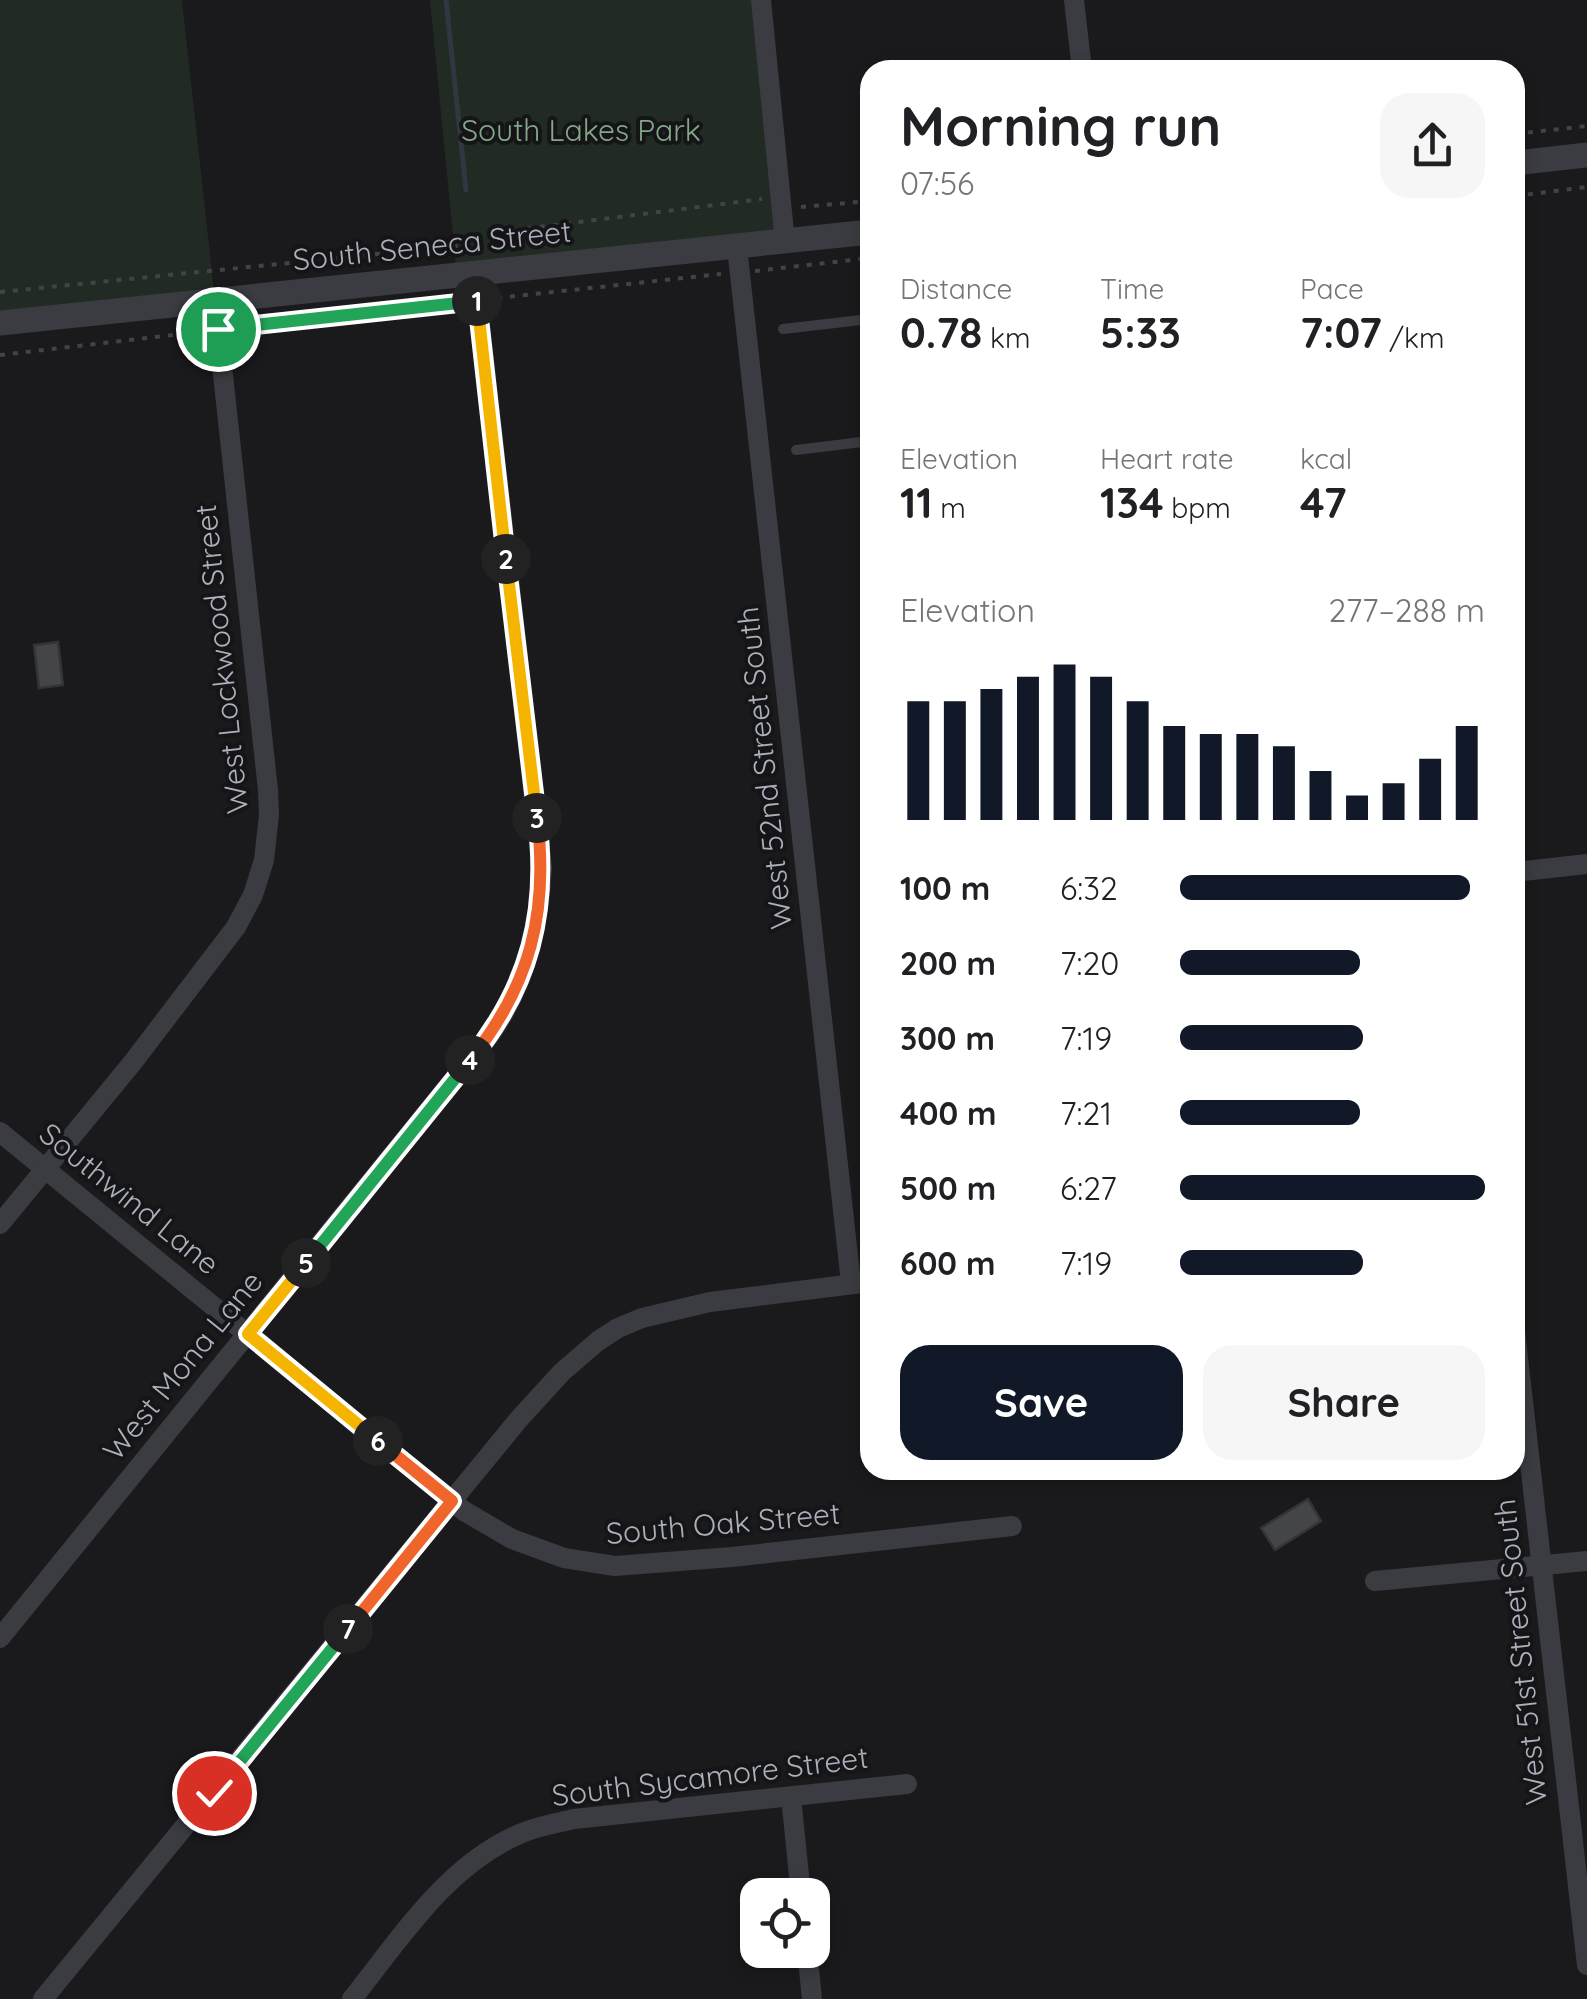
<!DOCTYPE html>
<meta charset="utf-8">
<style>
body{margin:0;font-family:Quicksand,sans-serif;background:#f6f6f6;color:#202124;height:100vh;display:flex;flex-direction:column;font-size:38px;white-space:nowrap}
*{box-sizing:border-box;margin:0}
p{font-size:32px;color:#757577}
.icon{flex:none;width:55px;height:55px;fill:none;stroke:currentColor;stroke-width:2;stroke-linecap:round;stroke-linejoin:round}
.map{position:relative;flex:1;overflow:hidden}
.sheet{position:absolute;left:860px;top:60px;width:665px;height:1420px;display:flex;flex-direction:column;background:#fff;border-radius:30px;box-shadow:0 5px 15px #0003}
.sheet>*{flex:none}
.tools{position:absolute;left:740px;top:1878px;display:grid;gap:20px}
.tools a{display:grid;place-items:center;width:90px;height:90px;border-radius:20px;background:#fff;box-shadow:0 5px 15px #0003;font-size:50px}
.pin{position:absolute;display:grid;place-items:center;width:85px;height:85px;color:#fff;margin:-42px;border:5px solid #fff;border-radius:50%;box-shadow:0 2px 10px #0007}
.km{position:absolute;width:50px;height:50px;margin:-25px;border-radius:50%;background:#222;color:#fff;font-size:28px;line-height:50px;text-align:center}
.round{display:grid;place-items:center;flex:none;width:105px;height:105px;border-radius:30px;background:#f6f6f6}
.summary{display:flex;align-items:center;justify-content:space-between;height:170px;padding:0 40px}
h1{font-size:55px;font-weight:700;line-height:75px}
.metrics{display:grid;grid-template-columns:repeat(3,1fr);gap:15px;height:170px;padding:10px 40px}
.metrics div{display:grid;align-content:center}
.metrics b{font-size:42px;font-weight:700}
.metrics small{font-size:28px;font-weight:400}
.metrics p{font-size:28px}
.chart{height:280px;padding:20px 40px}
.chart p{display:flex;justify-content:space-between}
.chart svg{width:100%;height:180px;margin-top:10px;stroke:#111827;stroke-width:6}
.action{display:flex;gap:20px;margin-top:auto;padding:20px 40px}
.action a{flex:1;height:115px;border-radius:30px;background:#111827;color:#fff;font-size:40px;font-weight:700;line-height:115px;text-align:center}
.action a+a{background:#f6f6f6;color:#202124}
ul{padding:0 40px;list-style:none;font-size:32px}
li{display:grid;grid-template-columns:160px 120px 1fr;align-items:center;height:75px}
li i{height:25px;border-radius:12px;background:#111827}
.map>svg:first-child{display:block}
.green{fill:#222b23}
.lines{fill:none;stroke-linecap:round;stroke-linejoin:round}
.stream{stroke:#2f3841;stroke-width:5}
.building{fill:#444549;stroke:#343438;stroke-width:2.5}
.path{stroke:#414348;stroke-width:4;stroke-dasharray:5 8;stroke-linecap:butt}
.service{stroke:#3b3c41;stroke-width:10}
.minor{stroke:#3b3c41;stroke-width:20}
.tertiary{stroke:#3b3c41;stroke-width:25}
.split-1-casing{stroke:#fff;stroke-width:20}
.split-2-casing{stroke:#fff;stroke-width:20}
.split-3-casing{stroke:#fff;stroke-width:20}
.split-4-casing{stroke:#fff;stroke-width:20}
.split-5-casing{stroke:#fff;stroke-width:20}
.split-6-casing{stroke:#fff;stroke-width:20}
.split-7-casing{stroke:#fff;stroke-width:20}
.split-8-casing{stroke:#fff;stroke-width:20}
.split-1{stroke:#22a559;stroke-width:12}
.split-2{stroke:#f5b400;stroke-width:12}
.split-3{stroke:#f5b400;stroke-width:12}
.split-4{stroke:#f0652b;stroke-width:12}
.split-5{stroke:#22a559;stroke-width:12}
.split-6{stroke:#f5b400;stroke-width:12}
.split-7{stroke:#f0652b;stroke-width:12}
.split-8{stroke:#22a559;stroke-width:12}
.labels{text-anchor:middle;stroke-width:8;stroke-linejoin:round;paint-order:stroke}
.park-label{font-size:30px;fill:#83a787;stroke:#151517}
.street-label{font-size:30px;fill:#acb0bc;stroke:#151517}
</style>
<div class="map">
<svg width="1587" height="1999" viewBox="0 0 1587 1999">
<rect width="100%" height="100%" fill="#1a1a1c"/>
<g class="green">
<polygon points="0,0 182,0 215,301 0,323"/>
<polygon points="430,0 761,0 785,242 457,276"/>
</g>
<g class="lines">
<polyline class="stream" points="446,0 466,190"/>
</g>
<g class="building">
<polygon points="58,642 63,685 39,688 34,645"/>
<polygon points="1308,1499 1321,1521 1275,1550 1261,1528"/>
</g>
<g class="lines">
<g class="path">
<polyline points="1515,134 1587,126"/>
<polyline points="1515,196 1587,187"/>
<polyline points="801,207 870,201"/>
<polyline points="755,271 870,258"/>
<polyline points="0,292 468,245 484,234 762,199"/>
<polyline points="497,298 721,274"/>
<polyline points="234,328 458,303"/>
<polyline points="0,355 199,332"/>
</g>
<g class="service">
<polyline points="783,329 870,319"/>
<polyline points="796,450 870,441"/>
</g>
<g class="minor">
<polyline points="761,0 785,242"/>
<polyline points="1074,0 1082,70"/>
<polyline points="737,247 851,1283"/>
<polyline points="1515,872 1587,864"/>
<polyline points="0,1132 464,1511 512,1539 564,1558 615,1566 732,1557 1012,1526"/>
<polyline points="0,1224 133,1062 236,927 253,895 264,860 269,815 268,790 215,301"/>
<polyline points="1515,1331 1587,1965"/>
<polyline points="1375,1581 1587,1561"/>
<path d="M0 1638 489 1036C525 986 539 927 542 867L474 274"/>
<polyline points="791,1797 801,1895"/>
<polyline points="807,1950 812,1999"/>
<polyline points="43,1999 519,1419 562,1372 598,1341 618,1328 642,1318 710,1302 870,1282"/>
<path d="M352 1999C401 1938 447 1864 522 1833 538 1826 557 1823 574 1819L907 1784"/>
</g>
<g class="tertiary">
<polyline points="1515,163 1587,155"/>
<polyline points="0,323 870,232"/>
</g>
</g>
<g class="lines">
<g class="split-1-casing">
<polyline id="split-1" points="218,329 477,301"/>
</g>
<g class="split-2-casing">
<polyline id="split-2" points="477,301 506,559"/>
</g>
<g class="split-3-casing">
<polyline id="split-3" points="506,559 537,818"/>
</g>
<g class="split-4-casing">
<path id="split-4" d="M470 1060C530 986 549 912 537 818"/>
</g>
<g class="split-5-casing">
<polyline id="split-5" points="306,1263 470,1060"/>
</g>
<g class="split-6-casing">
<polyline id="split-6" points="306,1263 248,1334 378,1441"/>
</g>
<g class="split-7-casing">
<polyline id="split-7" points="348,1629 452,1501 378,1441"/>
</g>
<g class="split-8-casing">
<polyline id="split-8" points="214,1793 348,1629"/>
</g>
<use href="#split-1" class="split-1"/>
<use href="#split-2" class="split-2"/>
<use href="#split-3" class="split-3"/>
<use href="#split-4" class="split-4"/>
<use href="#split-5" class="split-5"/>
<use href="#split-6" class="split-6"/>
<use href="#split-7" class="split-7"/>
<use href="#split-8" class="split-8"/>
</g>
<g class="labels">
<g class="park-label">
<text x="581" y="141">South Lakes Park</text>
</g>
<g class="street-label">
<text transform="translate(432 246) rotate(-6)" y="10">South Seneca Street</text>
<text transform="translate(222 659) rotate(-96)" y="10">West Lockwood Street</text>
<text transform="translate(765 768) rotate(-96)" y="10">West 52nd Street South</text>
<text transform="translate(129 1199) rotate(39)" y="10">Southwind Lane</text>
<text transform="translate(183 1366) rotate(-51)" y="10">West Mona Lane</text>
<text transform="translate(723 1524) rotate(-5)" y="10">South Oak Street</text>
<text transform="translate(1521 1652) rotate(-96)" y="10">West 51st Street South</text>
<text transform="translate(710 1777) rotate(-7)" y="10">South Sycamore Street</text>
</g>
</g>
</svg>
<div class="tools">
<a><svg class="icon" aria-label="locate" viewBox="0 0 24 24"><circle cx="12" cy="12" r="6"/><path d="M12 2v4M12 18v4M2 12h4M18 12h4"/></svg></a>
</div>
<div class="pin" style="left:218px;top:329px;background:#1e9e55"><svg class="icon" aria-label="arrive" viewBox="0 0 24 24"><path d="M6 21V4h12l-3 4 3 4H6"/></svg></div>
<div class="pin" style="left:214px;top:1793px;background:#d93025"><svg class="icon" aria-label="check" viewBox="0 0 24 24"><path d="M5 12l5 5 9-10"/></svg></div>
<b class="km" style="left:477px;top:301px">1</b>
<b class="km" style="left:506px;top:559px">2</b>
<b class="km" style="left:537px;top:818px">3</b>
<b class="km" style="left:470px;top:1060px">4</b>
<b class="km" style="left:306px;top:1263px">5</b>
<b class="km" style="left:378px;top:1441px">6</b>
<b class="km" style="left:348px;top:1629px">7</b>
<section class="sheet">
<div class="summary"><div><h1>Morning run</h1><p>07:56</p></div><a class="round"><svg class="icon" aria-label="share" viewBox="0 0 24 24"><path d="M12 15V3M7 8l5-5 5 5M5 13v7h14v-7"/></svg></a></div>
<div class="metrics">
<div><p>Distance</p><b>0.78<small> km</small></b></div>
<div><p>Time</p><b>5:33</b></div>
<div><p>Pace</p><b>7:07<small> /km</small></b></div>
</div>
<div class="metrics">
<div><p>Elevation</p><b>11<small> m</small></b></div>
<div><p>Heart rate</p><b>134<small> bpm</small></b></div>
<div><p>kcal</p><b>47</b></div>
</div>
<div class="chart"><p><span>Elevation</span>277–288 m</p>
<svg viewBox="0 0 160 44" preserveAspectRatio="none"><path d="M5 44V15M15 44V15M25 44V12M35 44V9M45 44V6M55 44V9M65 44V15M75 44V21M85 44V23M95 44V23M105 44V26M115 44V32M125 44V38M135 44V35M145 44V29M155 44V21"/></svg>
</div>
<ul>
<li><b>100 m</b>6:32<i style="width:95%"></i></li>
<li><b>200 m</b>7:20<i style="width:59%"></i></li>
<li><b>300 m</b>7:19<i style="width:60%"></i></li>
<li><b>400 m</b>7:21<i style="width:59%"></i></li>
<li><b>500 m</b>6:27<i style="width:100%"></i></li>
<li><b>600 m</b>7:19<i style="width:60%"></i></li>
</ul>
<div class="action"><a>Save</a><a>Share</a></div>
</section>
</div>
